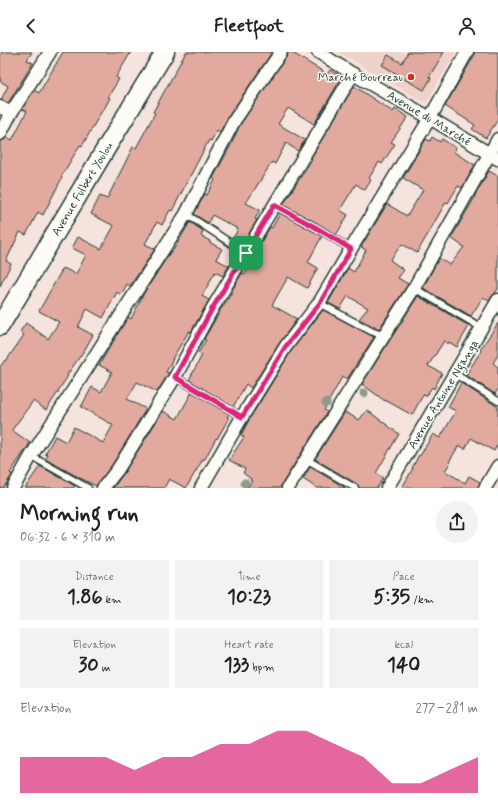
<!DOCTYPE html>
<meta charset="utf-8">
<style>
body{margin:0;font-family:Mynerve,sans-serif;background:#f2f2f2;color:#202124;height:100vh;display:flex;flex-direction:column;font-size:15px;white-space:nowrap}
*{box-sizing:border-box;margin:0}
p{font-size:13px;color:#757577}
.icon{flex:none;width:22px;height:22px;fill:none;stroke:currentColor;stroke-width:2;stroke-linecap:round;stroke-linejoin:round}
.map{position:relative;height:436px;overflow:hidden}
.drawer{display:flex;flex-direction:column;background:#fff;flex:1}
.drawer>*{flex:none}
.pin{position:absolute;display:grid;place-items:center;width:34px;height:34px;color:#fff;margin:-17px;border-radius:8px;box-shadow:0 2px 6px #0006}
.round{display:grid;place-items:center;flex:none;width:42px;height:42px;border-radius:21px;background:#f2f2f2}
.overview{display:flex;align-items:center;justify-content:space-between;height:68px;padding:0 20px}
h1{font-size:22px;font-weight:700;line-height:30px}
.stats{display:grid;grid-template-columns:repeat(3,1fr);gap:6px;height:68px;padding:4px 20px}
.stats div{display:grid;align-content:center;border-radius:0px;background:#f2f2f2;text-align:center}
.stats b{font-size:20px;font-weight:700}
.stats small{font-size:11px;font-weight:400}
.stats p{font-size:11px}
.chart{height:112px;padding:8px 20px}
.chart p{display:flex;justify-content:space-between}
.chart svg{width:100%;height:72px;margin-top:4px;fill:#db2777;opacity:.7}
header{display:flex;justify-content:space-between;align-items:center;height:52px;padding:0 20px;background:#fff;font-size:18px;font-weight:700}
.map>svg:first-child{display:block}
.built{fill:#efd2ca}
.building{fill:#e2a99f;stroke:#1f3d34}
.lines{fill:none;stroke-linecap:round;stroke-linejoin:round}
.service-casing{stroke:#1f3d34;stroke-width:9}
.minor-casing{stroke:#1f3d34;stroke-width:15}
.secondary-casing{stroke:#1f3d34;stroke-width:21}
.service{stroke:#fdfcf7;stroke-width:6}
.minor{stroke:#fdfcf7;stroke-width:12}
.secondary{stroke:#fdfcf7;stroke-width:18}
.tree{fill:#8f9a8c}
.route-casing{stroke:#fff;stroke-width:8}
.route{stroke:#db2777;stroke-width:5}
.poi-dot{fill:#c8321e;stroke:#fdfcf7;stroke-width:1.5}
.labels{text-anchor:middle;stroke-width:3;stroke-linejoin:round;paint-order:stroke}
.poi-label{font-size:12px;fill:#1f3d34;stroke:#fdfcf7;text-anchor:end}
.street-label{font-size:12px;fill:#1f3d34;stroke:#fdfcf7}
</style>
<header><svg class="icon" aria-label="back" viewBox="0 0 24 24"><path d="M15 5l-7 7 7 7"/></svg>Fleetfoot<svg class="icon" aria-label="person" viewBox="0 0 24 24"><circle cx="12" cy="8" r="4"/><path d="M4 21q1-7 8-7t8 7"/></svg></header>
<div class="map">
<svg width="498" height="436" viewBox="0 0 498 436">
<rect width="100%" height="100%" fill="#f5e3dd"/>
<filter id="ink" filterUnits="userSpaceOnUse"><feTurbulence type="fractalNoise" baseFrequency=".025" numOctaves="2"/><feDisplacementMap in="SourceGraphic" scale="8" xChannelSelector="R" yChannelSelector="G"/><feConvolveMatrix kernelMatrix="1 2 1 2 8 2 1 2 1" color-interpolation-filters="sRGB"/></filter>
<g filter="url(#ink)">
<polygon class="built" points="338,0 456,0 426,51"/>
<g class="building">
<polygon points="2,0 32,0 27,8 33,11 8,51 1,48 8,34 0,29 0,4"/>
<polygon points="63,0 131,0 116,25 119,27 108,45 110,46 104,57 103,57 82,94 80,93 61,125 62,126 43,163 38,160 26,183 20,180 6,209 11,212 0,234 0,89 4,88 7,85 12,88 27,59 22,57 34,38 39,41"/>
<polygon points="186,0 272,0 228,65 220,80 217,78 211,89 209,88 172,159 170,158 162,173 157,170 145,192 155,197 130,234 127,232 121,243 117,240 103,266 87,257 78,275 93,283 85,297 67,323 68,324 58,339 59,339 46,358 33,349 12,378 30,391 10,421 12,422 11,425 3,436 0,436 0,315 5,308 6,309 24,283 20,280 26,271 48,287 59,270 39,259 63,216 76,222 86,203 72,196 78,185 101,197 114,174 91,162 100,144 107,147 133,95 136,96 155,61 153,60"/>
<polygon points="288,0 291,0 327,22 330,18 342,25 314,72 288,56 278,72 305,88 298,99 286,91 275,112 272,110 246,151 260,158 255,167 257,168 244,190 234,185 238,177 212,163 208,171 194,162 205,142 207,143 215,128 213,126 233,89 233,88 240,73 287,4"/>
<polygon points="408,0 444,0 429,25 431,26 424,38 404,27 404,26 382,13 388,3 402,11"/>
<polygon points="474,0 498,0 498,67 486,86 472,77 475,73 445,54 474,4"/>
<polygon points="354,34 393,60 395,57 408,65 391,90 395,92 382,112 379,110 369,126 371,128 365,138 356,132 340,158 348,163 336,183 317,171 283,153 312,107 311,106"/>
<polygon points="432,85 440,90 442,87 456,96 454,100 475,113 462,136 458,134 448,151 446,150 417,201 402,192 390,208 404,218 398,226 408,232 379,277 359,267 368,256 348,244 340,257 328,251 348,216 354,220 366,198 361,195 387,152 407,164 423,138 403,126 426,87 430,89"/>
<polygon points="489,119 498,124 498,237 495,241 492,244 489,249 483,245 471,264 423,236 439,206 450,213 464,195 451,186 475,145 474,145"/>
<polygon points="280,161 322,184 308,210 318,216 307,236 288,225 272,253 297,267 280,290 251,336 246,332 233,355 189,328 202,303 198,301 206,288 204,287 219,261 222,255 223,255 233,238 232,238 242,221 245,222 258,198 257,197 270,175 272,176"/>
<polygon points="190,170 203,179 201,184 210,189 209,190 222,197 216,207 229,214 223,224 215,220 202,244 209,248 191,280 189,279 172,307 173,307 166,320 169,321 157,340 137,330 127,347 146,357 112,413 96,434 80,426 45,407 48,403 45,402 55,384 66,390 74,375 103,391 113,373 81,355 92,335 101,340 112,320 99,313 128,265 131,267 144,241 171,199 172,200"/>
<polygon points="418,244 469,274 457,295 449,290 448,292 444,289 428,314 442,321 434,337 432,335 426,344 423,343 412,363 385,348 385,349 362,332"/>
<polygon points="323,258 374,285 347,327 342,325 324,358 327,360 282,432 280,436 247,436 252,429 250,428 251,427 243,421 245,417 229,408 244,385 241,383 250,366 292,298"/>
<polygon points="498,271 498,303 493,311 498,315 498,337 495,342 466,323 481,299 480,298"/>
<polygon points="461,331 498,355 498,391 494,399 471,386 465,397 459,393 449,410 450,411 445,419 465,431 469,424 480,430 478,436 402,436 413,416 412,416 419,403 420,404 433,382 440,386 456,359 448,355"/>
<polygon points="192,340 229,362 227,365 229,366 217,387 216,386 205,407 203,407 186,436 169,427 164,436 113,436 124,421 163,359 177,367"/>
<polygon points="367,358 399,382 376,421 383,426 377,436 359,436 357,432 315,407 345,360 359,368"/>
<polygon points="40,414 75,434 73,436 25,436"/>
<polygon points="310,415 346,436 317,436 303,427"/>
</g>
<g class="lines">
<g class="service-casing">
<g id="service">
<polyline points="274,153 315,175 351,197"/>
<polyline points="186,162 246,201"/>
<polyline points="414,236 482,276"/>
<polyline points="319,251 371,279 384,284"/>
<polyline points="455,322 498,349"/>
<polyline points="175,325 242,365"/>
<polyline points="31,404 88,436"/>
<polyline points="306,407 355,436"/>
</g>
</g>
<g class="minor-casing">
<g id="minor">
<polyline points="318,0 353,22 430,66 498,107"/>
<polyline points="0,55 11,61"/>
<polyline points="0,82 11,61 50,0"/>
<polyline points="13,436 31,404 128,252 186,162 234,69 281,0"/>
<polyline points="103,436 118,417 175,325 212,257 353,22"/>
<polyline points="201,436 242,365 286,294 319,251 351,197 430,66 467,0"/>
<polyline points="288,436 414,236 498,87"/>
<polyline points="387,436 498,248"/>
<polyline points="485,436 498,414"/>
</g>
</g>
<g class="secondary-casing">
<polyline id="secondary" points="0,274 105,98 165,0"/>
</g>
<use href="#service" class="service"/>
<use href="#minor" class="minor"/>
<use href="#secondary" class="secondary"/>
</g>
<g class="tree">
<circle cx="364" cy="341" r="4.5"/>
<circle cx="326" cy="351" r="4.5"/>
<circle cx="245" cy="431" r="4.5"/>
</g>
</g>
<g class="lines" filter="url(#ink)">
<g class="route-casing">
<polygon id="route" points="274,153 315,175 351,197 320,251 286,294 242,365 175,325 212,257"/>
</g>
<use href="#route" class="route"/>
</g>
<circle class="poi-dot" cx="411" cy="25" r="4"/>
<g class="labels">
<g class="poi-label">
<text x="403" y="29">Marché Bourreau</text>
</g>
<g class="street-label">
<text transform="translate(429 66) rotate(31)" y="4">Avenue du Marché</text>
<text transform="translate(82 137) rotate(-59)" y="4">Avenue Fulbert Youlou</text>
<text transform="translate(443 342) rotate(-59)" y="4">Avenue Antoine Nganga</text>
</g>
</g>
</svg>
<div class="pin" style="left:246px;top:201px;background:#1e9e55"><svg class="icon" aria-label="arrive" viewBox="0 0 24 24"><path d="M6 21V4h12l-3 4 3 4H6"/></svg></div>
</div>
<section class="drawer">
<div class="overview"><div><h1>Morning run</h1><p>06:32 · 6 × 310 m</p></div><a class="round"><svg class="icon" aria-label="share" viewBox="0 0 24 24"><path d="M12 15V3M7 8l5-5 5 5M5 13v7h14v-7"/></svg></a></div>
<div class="stats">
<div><p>Distance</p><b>1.86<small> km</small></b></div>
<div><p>Time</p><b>10:23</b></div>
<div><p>Pace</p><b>5:35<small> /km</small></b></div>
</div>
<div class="stats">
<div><p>Elevation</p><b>30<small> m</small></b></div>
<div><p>Heart rate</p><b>133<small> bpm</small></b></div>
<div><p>kcal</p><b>140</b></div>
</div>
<div class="chart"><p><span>Elevation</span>277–281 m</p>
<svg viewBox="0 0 160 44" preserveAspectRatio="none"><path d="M0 44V22L10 22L20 22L30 22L40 30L50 22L60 22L70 14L80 14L90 6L100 6L110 14L120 22L130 38L140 38L150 30L160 22V44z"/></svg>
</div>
</section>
